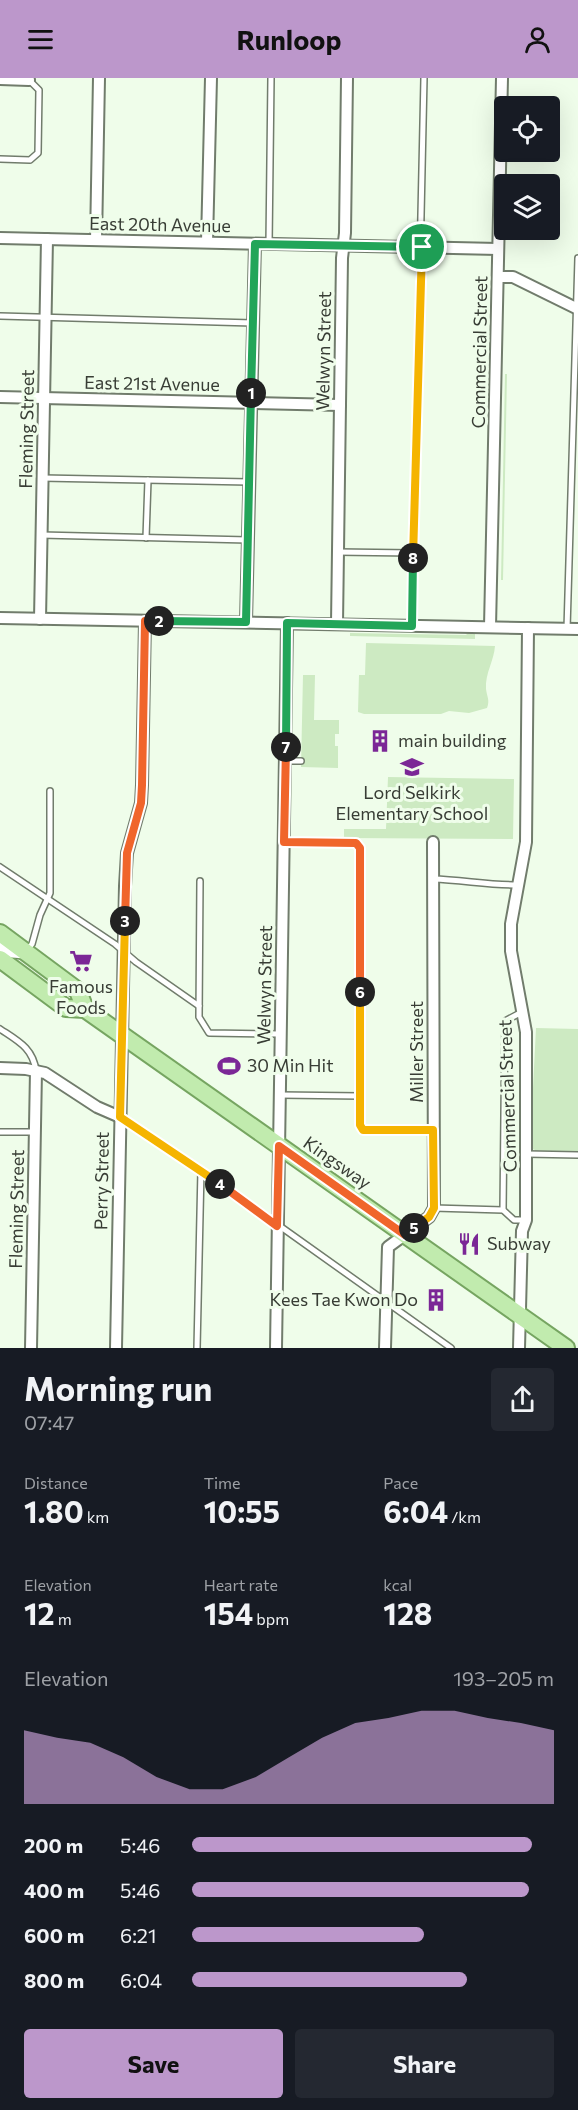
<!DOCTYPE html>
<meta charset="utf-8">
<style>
body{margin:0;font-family:Commissioner,sans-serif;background:#242831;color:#f1f3f6;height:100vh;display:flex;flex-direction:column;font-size:22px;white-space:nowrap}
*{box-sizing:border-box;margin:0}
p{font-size:20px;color:#9ea1a6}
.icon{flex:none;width:33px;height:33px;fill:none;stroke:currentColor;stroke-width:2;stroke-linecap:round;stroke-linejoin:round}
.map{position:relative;height:1270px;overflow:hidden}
.panel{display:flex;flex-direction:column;background:#171b24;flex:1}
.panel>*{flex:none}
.controls{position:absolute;left:494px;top:18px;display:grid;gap:12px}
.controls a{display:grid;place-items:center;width:66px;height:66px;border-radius:6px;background:#171b24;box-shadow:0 6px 24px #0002;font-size:30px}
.pin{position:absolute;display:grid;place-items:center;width:51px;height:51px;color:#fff;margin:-26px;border:3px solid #fff;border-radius:50%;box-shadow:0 2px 6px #0007}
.km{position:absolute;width:30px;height:30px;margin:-15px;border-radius:50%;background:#222;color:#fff;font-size:16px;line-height:30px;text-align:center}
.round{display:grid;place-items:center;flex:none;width:63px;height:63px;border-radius:6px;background:#242831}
.overview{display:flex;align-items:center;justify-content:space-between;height:102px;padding:0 24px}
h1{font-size:33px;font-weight:700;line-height:45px}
.figures{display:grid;grid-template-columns:repeat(3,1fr);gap:9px;height:102px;padding:6px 24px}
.figures div{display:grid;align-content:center}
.figures b{font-size:30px;font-weight:700}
.figures small{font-size:16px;font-weight:400}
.figures p{font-size:16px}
.chart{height:168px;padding:12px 24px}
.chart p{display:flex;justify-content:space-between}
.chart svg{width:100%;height:108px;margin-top:6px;fill:#bc97cb;opacity:.7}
.cta{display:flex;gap:12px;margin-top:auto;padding:12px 24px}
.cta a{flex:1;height:69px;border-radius:6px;background:#bc97cb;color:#111;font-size:24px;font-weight:700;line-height:69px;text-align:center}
.cta a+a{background:#242831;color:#f1f3f6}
ul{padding:0 24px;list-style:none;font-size:20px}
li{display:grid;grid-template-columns:96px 72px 1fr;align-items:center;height:45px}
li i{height:15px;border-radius:8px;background:#bc97cb}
header{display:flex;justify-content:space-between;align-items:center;height:78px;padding:0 24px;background:#bc97cb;color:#111;font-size:27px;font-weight:700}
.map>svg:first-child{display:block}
.green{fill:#cdeac2}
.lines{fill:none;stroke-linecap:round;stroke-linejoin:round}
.service-casing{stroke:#717c6c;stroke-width:8}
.minor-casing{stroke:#717c6c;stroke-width:14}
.secondary-casing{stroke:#717c6c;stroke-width:18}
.primary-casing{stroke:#76a561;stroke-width:20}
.service{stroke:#fff;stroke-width:5}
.minor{stroke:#fff;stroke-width:10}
.secondary{stroke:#fff;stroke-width:15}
.primary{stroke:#c1ebae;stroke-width:16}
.split-1-casing{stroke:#fff;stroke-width:12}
.split-2-casing{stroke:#fff;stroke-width:12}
.split-3-casing{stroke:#fff;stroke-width:12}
.split-4-casing{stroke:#fff;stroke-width:12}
.split-5-casing{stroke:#fff;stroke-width:12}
.split-6-casing{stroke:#fff;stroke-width:12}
.split-7-casing{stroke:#fff;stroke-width:12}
.split-8-casing{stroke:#fff;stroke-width:12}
.split-9-casing{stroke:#fff;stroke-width:12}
.split-1{stroke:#22a559;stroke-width:8}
.split-2{stroke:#22a559;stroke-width:8}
.split-3{stroke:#f0652b;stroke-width:8}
.split-4{stroke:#f5b400;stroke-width:8}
.split-5{stroke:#f0652b;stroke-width:8}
.split-6{stroke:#f5b400;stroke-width:8}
.split-7{stroke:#f0652b;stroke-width:8}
.split-8{stroke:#22a559;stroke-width:8}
.split-9{stroke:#f5b400;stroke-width:8}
.labels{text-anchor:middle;stroke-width:6;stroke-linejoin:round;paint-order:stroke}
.street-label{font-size:18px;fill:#383d35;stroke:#effdea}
.poi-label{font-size:18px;fill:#383d35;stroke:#effdea;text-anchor:start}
</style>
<header><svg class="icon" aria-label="menu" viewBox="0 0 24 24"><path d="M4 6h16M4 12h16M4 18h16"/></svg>Runloop<svg class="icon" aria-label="person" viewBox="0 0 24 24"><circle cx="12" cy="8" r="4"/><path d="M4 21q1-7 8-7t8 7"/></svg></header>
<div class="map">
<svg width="578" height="1270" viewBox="0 0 578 1270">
<rect width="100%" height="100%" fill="#effdea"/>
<g class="green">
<polygon points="505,296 507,296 503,502 501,502"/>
<polygon points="350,555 466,557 468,555 475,555 475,561 350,558"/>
<path d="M366 565 495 568C494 583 485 595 486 611 487 619 490 622 487 630L469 635 449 633 441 636H364L358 634 359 597H365Z"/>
<polygon points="303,597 315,597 314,642 339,642 339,656 335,656 335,668 338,668 338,690 301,689"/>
<polygon points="388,699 514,701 513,761 344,760 344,751 386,751"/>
<polygon points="536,950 578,951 578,1077 535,1076 535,1072 530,1070"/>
</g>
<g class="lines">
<g class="service-casing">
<g id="service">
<polyline points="0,81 30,82 38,75 39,12 29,2"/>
<polyline points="269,166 271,0"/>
<polyline points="0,238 253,245"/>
<polyline points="42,400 249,404"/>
<polyline points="41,457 248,462"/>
<polyline points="146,460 148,402"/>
<polyline points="337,474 413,475"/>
<polyline points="412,548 424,0"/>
<polyline points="567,551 578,180"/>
<polyline points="285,683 301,683"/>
<polyline points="284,764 356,765 360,770 360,1047 363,1051 433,1052"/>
<polyline points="0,789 115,866 136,884 199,928"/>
<path d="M433 801C462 802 489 807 518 807"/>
<polyline points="200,803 199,939 209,955 280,956"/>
<polyline points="27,872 32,866 40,837 50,815 50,713"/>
<path d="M0 951C18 963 33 970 36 993"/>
<polyline points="280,1017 360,1018"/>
<polyline points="121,1039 201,1092 451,1270"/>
<polyline points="0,1054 34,1054"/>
<polyline points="527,1076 578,1077"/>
<polyline points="434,1130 503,1132 514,1142 526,1142"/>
<polyline points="503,1132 505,943 522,934"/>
<polyline points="197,1270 201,1092"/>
</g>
</g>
<g class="minor-casing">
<g id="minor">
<polyline points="0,1 29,2"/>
<polyline points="0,160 498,171"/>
<polyline points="96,162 99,0"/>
<polyline points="207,164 211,0"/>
<polyline points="498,199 513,199 578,231"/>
<polyline points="0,319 340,327"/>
<polyline points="0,540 578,551"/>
<polyline points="40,541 47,161"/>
<polyline points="246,544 255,166"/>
<polyline points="337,546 342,180 345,155 347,0"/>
<polyline points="490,549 502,0"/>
<polyline points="0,990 26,991 45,995 97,1029 120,1039"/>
<polyline points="31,1270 36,993"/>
<polyline points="116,1270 125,808 127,775 141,725 142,707 145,543"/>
<polyline points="276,1270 287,545"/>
<polyline points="385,1270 388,1169 429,1139 434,1130 433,764"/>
<polyline points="519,1270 522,1153 526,1142 526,954 511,873 511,846 526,764 528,550"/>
</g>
</g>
<g class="secondary-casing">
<polyline id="secondary" points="0,871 25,873"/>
</g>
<g class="primary-casing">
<g id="primary">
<polyline points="0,855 78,913 85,931"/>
<polyline points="0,881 66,930 85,931 566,1270"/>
</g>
</g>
<use href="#service" class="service"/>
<use href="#minor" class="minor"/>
<use href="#secondary" class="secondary"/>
<use href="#primary" class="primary"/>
</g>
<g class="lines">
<g class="split-1-casing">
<polyline id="split-1" points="251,315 255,166 422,169"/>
</g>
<g class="split-2-casing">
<polyline id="split-2" points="159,543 246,544 251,315"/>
</g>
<g class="split-3-casing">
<polyline id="split-3" points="125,843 127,775 141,725 142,707 145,543 159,543"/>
</g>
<g class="split-4-casing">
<polyline id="split-4" points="125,843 120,1039 220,1106"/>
</g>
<g class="split-5-casing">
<polyline id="split-5" points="220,1106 277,1148 279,1068 405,1157 414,1150"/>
</g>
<g class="split-6-casing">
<polyline id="split-6" points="360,914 360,1047 363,1052 433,1052 434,1130 429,1139 414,1150"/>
</g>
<g class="split-7-casing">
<polyline id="split-7" points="286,669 284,764 356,765 360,770 360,914"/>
</g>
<g class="split-8-casing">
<polyline id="split-8" points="286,669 287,545 412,548 413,480"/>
</g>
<g class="split-9-casing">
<polyline id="split-9" points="413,480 422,169"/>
</g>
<use href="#split-1" class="split-1"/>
<use href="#split-2" class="split-2"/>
<use href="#split-3" class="split-3"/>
<use href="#split-4" class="split-4"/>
<use href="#split-5" class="split-5"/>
<use href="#split-6" class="split-6"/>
<use href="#split-7" class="split-7"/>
<use href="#split-8" class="split-8"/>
<use href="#split-9" class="split-9"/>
</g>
<defs>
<g id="building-bare" transform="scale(1.8)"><path d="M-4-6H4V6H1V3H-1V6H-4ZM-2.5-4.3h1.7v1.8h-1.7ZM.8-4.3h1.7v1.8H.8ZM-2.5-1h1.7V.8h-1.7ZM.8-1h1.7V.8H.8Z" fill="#7b2796" stroke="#effdea" stroke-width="2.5" paint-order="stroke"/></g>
<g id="school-bare" transform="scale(1.8)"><path d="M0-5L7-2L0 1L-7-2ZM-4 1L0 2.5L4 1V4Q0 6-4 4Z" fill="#7b2796" stroke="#effdea" stroke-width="2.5" paint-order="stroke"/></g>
<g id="supermarket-bare" transform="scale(1.8)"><path d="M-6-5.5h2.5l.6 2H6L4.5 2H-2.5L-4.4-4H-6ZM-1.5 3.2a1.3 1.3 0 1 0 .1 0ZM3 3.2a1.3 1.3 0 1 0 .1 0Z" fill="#7b2796" stroke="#effdea" stroke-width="2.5" paint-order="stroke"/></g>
<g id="stadium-bare" transform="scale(1.8)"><path d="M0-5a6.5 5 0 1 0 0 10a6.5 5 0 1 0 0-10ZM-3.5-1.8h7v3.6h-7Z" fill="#7b2796" stroke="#effdea" stroke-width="2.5" paint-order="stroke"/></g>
<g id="restaurant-bare" transform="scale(1.8)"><path d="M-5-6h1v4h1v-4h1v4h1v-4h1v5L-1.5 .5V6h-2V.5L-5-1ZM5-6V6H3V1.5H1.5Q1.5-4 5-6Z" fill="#7b2796" stroke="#effdea" stroke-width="2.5" paint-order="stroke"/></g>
</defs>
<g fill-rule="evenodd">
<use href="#building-bare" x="380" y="663"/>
<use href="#school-bare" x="412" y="689"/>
<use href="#supermarket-bare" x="81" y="883"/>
<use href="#stadium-bare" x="229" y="988"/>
<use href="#restaurant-bare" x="469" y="1166"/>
<use href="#building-bare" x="436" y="1222"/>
</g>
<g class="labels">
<g class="street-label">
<text transform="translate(160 147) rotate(1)" y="6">East 20th Avenue</text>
<text transform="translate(324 273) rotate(-89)" y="6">Welwyn Street</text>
<text transform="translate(480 274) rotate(-89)" y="6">Commercial Street</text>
<text transform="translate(152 306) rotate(1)" y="6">East 21st Avenue</text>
<text transform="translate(27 351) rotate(-89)" y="6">Fleming Street</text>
<text transform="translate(265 907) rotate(-89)" y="6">Welwyn Street</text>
<text transform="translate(417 974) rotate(-90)" y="6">Miller Street</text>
<text transform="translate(508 1018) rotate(-92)" y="6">Commercial Street</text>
<text transform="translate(337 1085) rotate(35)" y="6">Kingsway</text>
<text transform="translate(102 1103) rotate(-89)" y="6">Perry Street</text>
<text transform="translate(17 1131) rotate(-89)" y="6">Fleming Street</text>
</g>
<g class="poi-label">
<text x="398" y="669">main building</text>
<text x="412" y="721" text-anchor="middle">Lord Selkirk<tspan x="412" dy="21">Elementary School</tspan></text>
<text x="81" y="915" text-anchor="middle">Famous<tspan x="81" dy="21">Foods</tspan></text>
<text x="247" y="994">30 Min Hit</text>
<text x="487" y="1172">Subway</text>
<text x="418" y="1228" text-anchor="end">Kees Tae Kwon Do</text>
</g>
</g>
</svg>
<div class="controls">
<a><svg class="icon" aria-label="locate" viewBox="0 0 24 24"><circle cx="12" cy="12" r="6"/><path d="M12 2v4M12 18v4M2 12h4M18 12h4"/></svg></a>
<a><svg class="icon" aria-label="layers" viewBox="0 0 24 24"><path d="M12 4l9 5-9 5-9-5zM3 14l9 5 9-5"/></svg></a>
</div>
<div class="pin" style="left:422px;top:169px;background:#1e9e55"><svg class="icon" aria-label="arrive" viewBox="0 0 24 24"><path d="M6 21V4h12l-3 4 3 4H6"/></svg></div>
<b class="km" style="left:251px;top:315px">1</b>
<b class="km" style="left:159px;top:543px">2</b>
<b class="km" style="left:125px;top:843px">3</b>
<b class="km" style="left:220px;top:1106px">4</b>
<b class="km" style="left:414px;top:1150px">5</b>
<b class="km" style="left:360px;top:914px">6</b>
<b class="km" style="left:286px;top:669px">7</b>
<b class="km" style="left:413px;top:480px">8</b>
</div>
<section class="panel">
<div class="overview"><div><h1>Morning run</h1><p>07:47</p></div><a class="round"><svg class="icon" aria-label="share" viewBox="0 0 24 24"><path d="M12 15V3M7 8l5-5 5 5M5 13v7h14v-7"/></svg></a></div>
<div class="figures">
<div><p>Distance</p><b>1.80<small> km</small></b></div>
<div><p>Time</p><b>10:55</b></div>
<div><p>Pace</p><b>6:04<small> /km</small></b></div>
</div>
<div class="figures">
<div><p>Elevation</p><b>12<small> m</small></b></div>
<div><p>Heart rate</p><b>154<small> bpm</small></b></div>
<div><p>kcal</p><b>128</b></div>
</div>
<div class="chart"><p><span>Elevation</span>193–205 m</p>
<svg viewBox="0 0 160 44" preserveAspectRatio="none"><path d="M0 44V14L10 17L20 19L30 25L40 33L50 38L60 38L70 33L80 25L90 17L100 11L110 9L120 6L130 6L140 9L150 11L160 14V44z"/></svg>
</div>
<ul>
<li><b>200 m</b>5:46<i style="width:94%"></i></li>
<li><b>400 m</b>5:46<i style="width:93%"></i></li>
<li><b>600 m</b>6:21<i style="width:64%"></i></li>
<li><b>800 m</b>6:04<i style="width:76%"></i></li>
</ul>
<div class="cta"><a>Save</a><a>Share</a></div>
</section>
